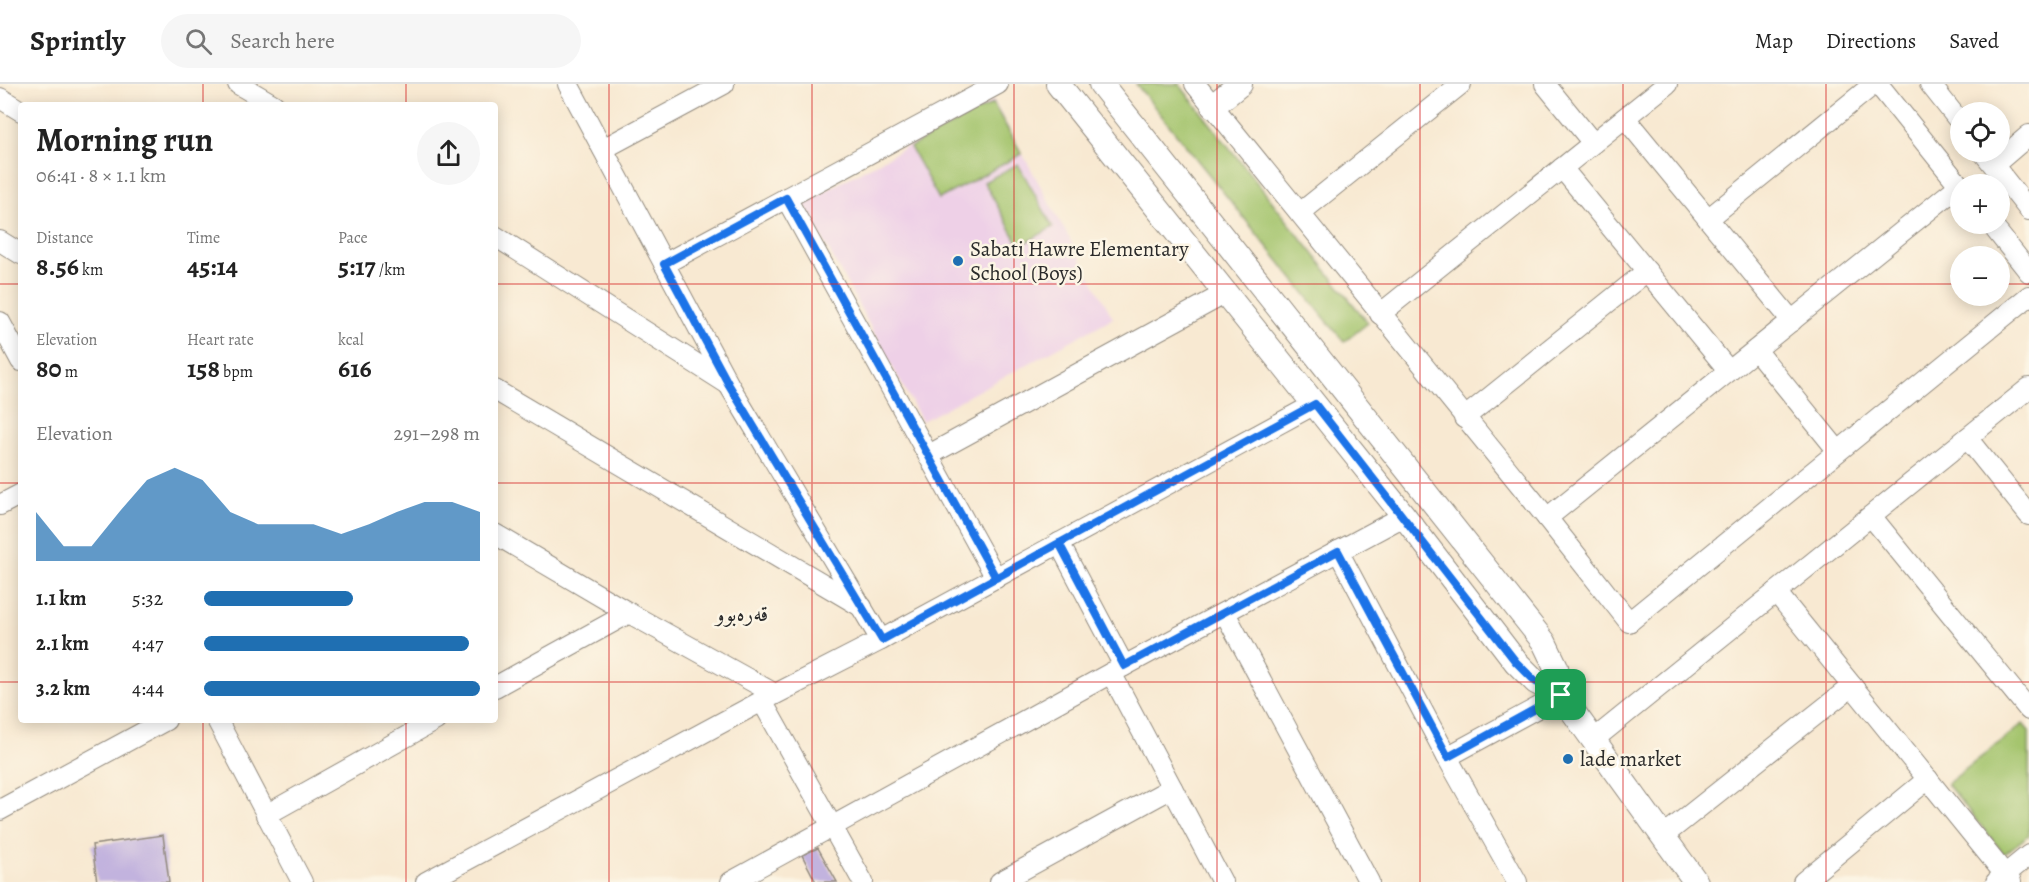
<!DOCTYPE html>
<meta charset="utf-8">
<style>
body{margin:0;font-family:Alegreya,Amiri,serif;background:#f6f6f6;color:#222;height:100vh;display:flex;flex-direction:column;font-size:22px;white-space:nowrap}
*{box-sizing:border-box;margin:0}
p{font-size:20px;color:#767676}
.icon{flex:none;width:33px;height:33px;fill:none;stroke:currentColor;stroke-width:2;stroke-linecap:round;stroke-linejoin:round}
.map{position:relative;flex:1;overflow:hidden}
.side{position:absolute;left:18px;top:18px;width:480px;height:621px;display:flex;flex-direction:column;background:#fff;border-radius:6px;box-shadow:0 3px 15px #0003}
.side>*{flex:none}
.controls{position:absolute;left:1950px;top:18px;display:grid;gap:12px}
.controls a{display:grid;place-items:center;width:60px;height:60px;border-radius:50%;background:#fff;box-shadow:0 3px 15px #0003;font-size:30px}
.pin{position:absolute;display:grid;place-items:center;width:51px;height:51px;color:#fff;margin:-26px;border-radius:12px;box-shadow:0 3px 9px #0006}
.round{display:grid;place-items:center;flex:none;width:63px;height:63px;border-radius:32px;background:#f6f6f6}
.summary{display:flex;align-items:center;justify-content:space-between;height:102px;padding:0 18px}
h1{font-size:33px;font-weight:700;line-height:45px}
.metrics{display:grid;grid-template-columns:repeat(3,1fr);gap:9px;height:102px;padding:6px 18px}
.metrics div{display:grid;align-content:center}
.metrics b{font-size:26px;font-weight:700}
.metrics small{font-size:16px;font-weight:400}
.metrics p{font-size:16px}
.chart{height:168px;padding:12px 18px}
.chart p{display:flex;justify-content:space-between}
.chart svg{width:100%;height:108px;margin-top:6px;fill:#1f6fb2;opacity:.7}
ul{padding:0 18px;list-style:none;font-size:20px}
li{display:grid;grid-template-columns:96px 72px 1fr;align-items:center;height:45px}
li i{height:15px;border-radius:8px;background:#1f6fb2}
header{display:flex;align-items:center;gap:36px;box-sizing:border-box;height:84px;padding:0 30px;background:#fff;border-bottom:2px solid #e0e0e0}
header strong{font-size:28px}
nav{display:flex;gap:33px;margin-inline-start:auto;font-size:21px}
.search{width:420px;height:54px;background:#f6f6f6;display:flex;align-items:center;gap:15px;box-sizing:border-box;padding:0 21px;border-radius:33px;color:#767676;font-size:22px}
.map>svg:first-child{display:block}
.built{fill:#eed0e7}
.green{fill:#a5c56e;stroke:#68784c;stroke-width:1.5}
.building{fill:#c2b3de}
.lines{fill:none;stroke-linecap:round;stroke-linejoin:round}
.minor-casing{stroke:#928a7e;stroke-width:22}
.tertiary-casing{stroke:#928a7e;stroke-width:26}
.minor{stroke:#fff;stroke-width:20}
.tertiary{stroke:#fff;stroke-width:24}
.route-casing{stroke:#fff;stroke-width:12}
.route{stroke:#1a73e8;stroke-width:8}
.grid{fill:none;stroke:#d62828;stroke-width:1.5;stroke-opacity:0.55}
.poi-dot{fill:#1f6fb2;stroke:#fcf5e5;stroke-width:2}
.labels{text-anchor:middle;stroke-width:5;stroke-linejoin:round;paint-order:stroke}
.poi-label{font-size:21px;fill:#2b2b2b;stroke:#fcf5e5;text-anchor:start}
.neighbourhood-label{font-size:22px;fill:#2b2b2b;stroke:#fcf5e5}
</style>
<header>
<strong>Sprintly</strong>
<div class="search"><svg class="icon" aria-label="search" viewBox="0 0 24 24"><circle cx="10" cy="10" r="6"/><path d="M15 15l6 6"/></svg>Search here</div>
<nav><a>Map</a><a>Directions</a><a>Saved</a></nav>
</header>
<div class="map">
<svg width="2029" height="798" viewBox="0 0 2029 798">
<rect width="100%" height="100%" fill="#fcf5e5"/>
<filter id="ink" filterUnits="userSpaceOnUse"><feTurbulence type="fractalNoise" baseFrequency=".0167" numOctaves="2"/><feDisplacementMap in="SourceGraphic" scale="12" xChannelSelector="R" yChannelSelector="G"/><feConvolveMatrix kernelMatrix="1 2 1 2 8 2 1 2 1" color-interpolation-filters="sRGB"/></filter>
<filter id="wash" filterUnits="userSpaceOnUse"><feTurbulence type="fractalNoise" baseFrequency=".008" numOctaves="4" result="noise"/><feDisplacementMap in="SourceGraphic" scale="24" xChannelSelector="R" yChannelSelector="G"/><feGaussianBlur stdDeviation="1.35" result="paint"/><feColorMatrix in="noise" values="0 0 0 0 0 0 0 0 0 0 0 0 0 0 0 0 0 1.4 0 .05"/><feComposite in="paint" operator="in"/></filter>
<g filter="url(#wash)">
<rect width="100%" height="100%" fill="#f8e9d2"/>
<polygon class="built" points="993,16 1113,234 922,337 803,119"/>
<g class="green">
<polygon points="1136,0 1179,0 1368,239 1344,258"/>
<polygon points="993,19 1022,70 939,115 910,63"/>
<polygon points="1018,80 1053,143 1020,162 984,98"/>
<polygon points="2023,640 2029,647 2029,751 2004,770 1947,700"/>
</g>
<g id="blocks">
<g class="building">
<polygon points="163,751 169,798 97,798 92,761"/>
<polygon points="818,764 837,798 816,798 802,771"/>
</g>
</g>
</g>
<g filter="url(#ink)">
<use href="#blocks" fill-opacity="0" stroke="#928a7e" stroke-width="1.5"/>
<g class="lines">
<g class="minor-casing">
<g id="minor">
<polyline points="238,0 274,21"/>
<polyline points="568,0 729,301 881,556"/>
<polyline points="1195,0 1547,434 1629,538 2029,212"/>
<polyline points="1545,0 1593,59"/>
<polyline points="1878,0 1960,102"/>
<polyline points="1930,0 1960,38"/>
<polyline points="0,14 21,27"/>
<polyline points="1625,34 1792,237"/>
<polyline points="603,65 724,0"/>
<polyline points="1983,68 2029,126"/>
<polyline points="1994,81 2029,51"/>
<polyline points="1562,84 1729,287"/>
<polyline points="786,114 996,494"/>
<polyline points="1300,129 1461,0"/>
<polyline points="1708,135 1874,0"/>
<polyline points="1991,140 2029,188"/>
<polyline points="495,152 728,300"/>
<polyline points="0,157 21,170"/>
<polyline points="664,180 998,0"/>
<polyline points="1380,230 1667,0"/>
<polyline points="0,238 21,277"/>
<polyline points="1756,266 1838,367"/>
<polyline points="495,306 862,523"/>
<polyline points="1464,334 1647,187"/>
<polyline points="1967,354 2029,431"/>
<polyline points="929,371 1226,209"/>
<polyline points="0,421 21,410"/>
<polyline points="1871,432 2029,626"/>
<polyline points="1547,434 1960,101"/>
<polyline points="495,450 629,529 775,610"/>
<polyline points="1059,459 1124,582"/>
<polyline points="1338,467 1447,673 1517,798"/>
<polyline points="1776,508 2011,798"/>
<polyline points="1225,529 1369,798"/>
<polyline points="1111,589 1222,798"/>
<polyline points="495,603 629,529"/>
<polyline points="762,617 863,798"/>
<polyline points="217,636 302,798"/>
<polyline points="1593,656 2029,304"/>
<polyline points="1447,673 1561,611"/>
<polyline points="0,726 166,636"/>
<polyline points="266,731 436,636"/>
<polyline points="1663,752 1852,602"/>
<polyline points="426,798 762,617 881,556 1315,320"/>
<polyline points="731,798 1111,589 1404,432"/>
<polyline points="1000,798 1172,704"/>
<polyline points="1803,798 1928,695"/>
<polyline points="1996,798 2029,771"/>
</g>
</g>
<g class="tertiary-casing">
<g id="tertiary">
<polyline points="1058,0 1404,432 1516,578 1536,598 1561,611"/>
<polyline points="1101,0 1544,558 1556,583 1561,611 1696,798"/>
<polyline points="1213,22 1240,0"/>
</g>
</g>
<use href="#minor" class="minor"/>
<use href="#tertiary" class="tertiary"/>
</g>
</g>
<g class="lines" filter="url(#ink)">
<g class="route-casing">
<path id="route" d="M1561 611 1536 598 1516 578 1315 320C1170 399 1026 477 882 556L729 301 664 180 786 114 996 494 1059 459 1124 582 1338 467 1448 673 1561 611"/>
</g>
<use href="#route" class="route"/>
</g>
<path class="grid" d="M203 0V21M406 0V21M609 0V798M812 0V798M1014 0V798M1217 0V798M1420 0V798M1623 0V798M1826 0V798M0 200H21M495 200H1960M2000 200H2029M0 399H21M495 399H2029M0 598H21M495 598H2029M203 636V798M406 636V798"/>
<g class="poi-dot">
<circle cx="958" cy="177" r="6"/>
<circle cx="1568" cy="675" r="6"/>
</g>
<g class="labels">
<g class="poi-label">
<text x="970" y="172">Sabati Hawre Elementary<tspan x="970" dy="24">School (Boys)</tspan></text>
<text x="1580" y="682">lade market</text>
</g>
<g class="neighbourhood-label">
<text x="742" y="537">قەرەبوو</text>
</g>
</g>
</svg>
<div class="controls">
<a><svg class="icon" aria-label="locate" viewBox="0 0 24 24"><circle cx="12" cy="12" r="6"/><path d="M12 2v4M12 18v4M2 12h4M18 12h4"/></svg></a>
<a>+</a>
<a>−</a>
</div>
<div class="pin" style="left:1561px;top:611px;background:#1e9e55"><svg class="icon" aria-label="arrive" viewBox="0 0 24 24"><path d="M6 21V4h12l-3 4 3 4H6"/></svg></div>
<section class="side">
<div class="summary"><div><h1>Morning run</h1><p>06:41 · 8 × 1.1 km</p></div><a class="round"><svg class="icon" aria-label="share" viewBox="0 0 24 24"><path d="M12 15V3M7 8l5-5 5 5M5 13v7h14v-7"/></svg></a></div>
<div class="metrics">
<div><p>Distance</p><b>8.56<small> km</small></b></div>
<div><p>Time</p><b>45:14</b></div>
<div><p>Pace</p><b>5:17<small> /km</small></b></div>
</div>
<div class="metrics">
<div><p>Elevation</p><b>80<small> m</small></b></div>
<div><p>Heart rate</p><b>158<small> bpm</small></b></div>
<div><p>kcal</p><b>616</b></div>
</div>
<div class="chart"><p><span>Elevation</span>291–298 m</p>
<svg viewBox="0 0 160 44" preserveAspectRatio="none"><path d="M0 44V24L10 38L20 38L30 24L40 11L50 6L60 11L70 24L80 29L90 29L100 29L110 33L120 29L130 24L140 20L150 20L160 24V44z"/></svg>
</div>
<ul>
<li><b>1.1 km</b>5:32<i style="width:54%"></i></li>
<li><b>2.1 km</b>4:47<i style="width:96%"></i></li>
<li><b>3.2 km</b>4:44<i style="width:100%"></i></li>
</ul>
</section>
</div>
